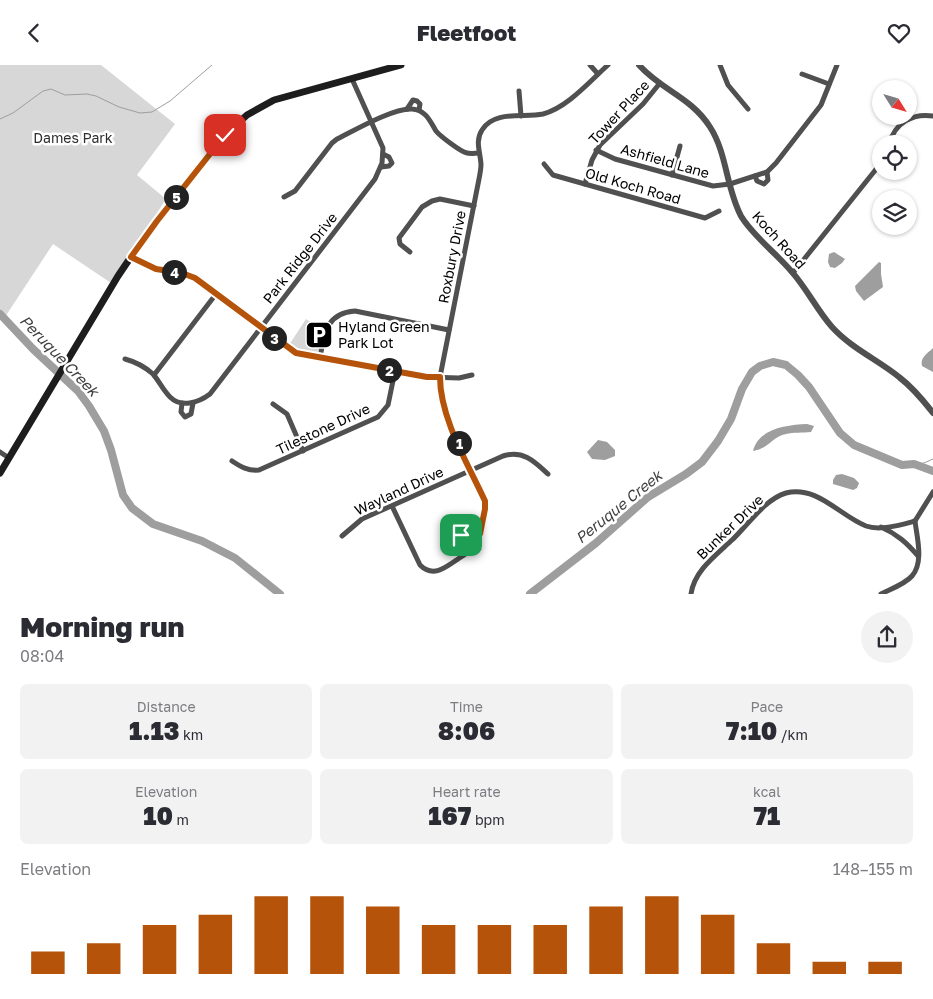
<!DOCTYPE html>
<meta charset="utf-8">
<style>
body{margin:0;font-family:"Golos Text",sans-serif;background:#f2f2f3;color:#2b2b33;height:100vh;display:flex;flex-direction:column;font-size:19px;white-space:nowrap}
*{box-sizing:border-box;margin:0}
p{font-size:16px;color:#7c7c81}
.icon{flex:none;width:28px;height:28px;fill:none;stroke:currentColor;stroke-width:2;stroke-linecap:round;stroke-linejoin:round}
.map{position:relative;height:529px;overflow:hidden}
.panel{display:flex;flex-direction:column;background:#fff;flex:1}
.panel>*{flex:none}
.needle{width:32px;rotate:127deg}
.controls{position:absolute;left:872px;top:15px;display:grid;gap:10px}
.controls a{display:grid;place-items:center;width:45px;height:45px;border-radius:50%;background:#fff;box-shadow:0 1px 4px #0004;font-size:25px}
.pin{position:absolute;display:grid;place-items:center;width:42px;height:42px;color:#fff;margin:-21px;border-radius:10px;box-shadow:0 2px 8px #0006}
.km{position:absolute;width:25px;height:25px;margin:-12px;border-radius:50%;background:#222;color:#fff;font-size:14px;line-height:25px;text-align:center}
.round{display:grid;place-items:center;flex:none;width:52px;height:52px;border-radius:26px;background:#f2f2f3}
.overview{display:flex;align-items:center;justify-content:space-between;height:85px;padding:0 20px}
h1{font-size:28px;font-weight:800;line-height:38px}
.stats{display:grid;grid-template-columns:repeat(3,1fr);gap:8px;height:85px;padding:5px 20px}
.stats div{display:grid;align-content:center;border-radius:8px;background:#f2f2f3;text-align:center}
.stats b{font-size:25px;font-weight:800}
.stats small{font-size:14px;font-weight:400}
.stats p{font-size:14px}
.chart{height:140px;padding:10px 20px}
.chart p{display:flex;justify-content:space-between}
.chart svg{width:100%;height:90px;margin-top:5px;stroke:#b45309;stroke-width:6}
header{display:flex;justify-content:space-between;align-items:center;height:65px;padding:0 20px;background:#fff;font-size:22px;font-weight:800}
.map>svg:first-child{display:block}
.green{fill:#d7d7d7}
.water{fill:#9e9e9e}
.lines{fill:none;stroke-linecap:round;stroke-linejoin:round}
.stream{stroke:#9e9e9e;stroke-width:1}
.river{stroke:#9e9e9e;stroke-width:8}
.minor{stroke:#505050;stroke-width:5}
.tertiary{stroke:#505050;stroke-width:6}
.secondary{stroke:#1d1d1d;stroke-width:7}
.route-casing{stroke:#fff;stroke-width:10}
.route{stroke:#b45309;stroke-width:6}
.labels{text-anchor:middle;stroke-width:5;stroke-linejoin:round;paint-order:stroke}
.street-label{font-size:14px;fill:#000;stroke:#fff}
.park-label{font-size:14px;fill:#2e2e2e;stroke:#fff}
.poi-label{font-size:14px;fill:#000;stroke:#fff;text-anchor:start}
.water-label{font-size:15px;font-style:italic;fill:#3f3f3f;stroke:#fff}
</style>
<header><svg class="icon" aria-label="back" viewBox="0 0 24 24"><path d="M15 5l-7 7 7 7"/></svg>Fleetfoot<svg class="icon" aria-label="heart" viewBox="0 0 24 24"><path d="M12 20l-8-8c-3-5 5-10 8-4 3-6 11-1 8 4z"/></svg></header>
<div class="map">
<svg width="933" height="529" viewBox="0 0 933 529">
<rect width="100%" height="100%" fill="#fff"/>
<g class="green">
<polygon points="0,0 101,0 175,59 137,110 166,134 111,218 53,179 5,252 0,247"/>
<polygon points="306,254 316,261 324,263 319,285 316,288 303,286 289,280"/>
</g>
<g class="water">
<polygon points="834,187 845,194 842,198 835,203 830,202 828,197 829,189"/>
<polygon points="879,197 881,198 881,209 883,222 864,236 856,226 855,221"/>
<path d="M933 283V307L922 301C920 292 927 289 933 283Z"/>
<path d="M807 359 814 361 811 367C803 368 793 367 786 369 772 372 768 384 753 386 759 363 787 360 807 359Z"/>
<polygon points="598,375 607,377 615,385 615,391 605,395 592,394 587,387"/>
<polygon points="842,409 854,413 859,418 857,423 853,425 833,419 833,415 836,410"/>
</g>
<g class="lines">
<g class="stream">
<polyline points="0,54 13,48 43,26 51,24 65,30 87,29 96,31 119,42 140,48 152,47 170,36 212,0"/>
<polyline points="914,399 924,398 933,394"/>
</g>
<g class="river">
<polyline points="0,249 33,284 78,326 89,341 104,366 111,385 123,430 132,443 153,459 202,476 235,493 280,529"/>
<polyline points="530,529 596,478 648,432 686,409 702,397 718,376 731,354 742,324 752,307 760,301 773,297 786,300 798,310 809,322 840,368 854,380 902,400 914,399 933,406"/>
</g>
<g class="minor">
<polyline points="590,0 598,9"/>
<polyline points="720,0 728,20 748,44"/>
<polyline points="802,9 829,19"/>
<polyline points="519,26 521,51"/>
<polyline points="407,44 413,35 417,36 420,39 419,45"/>
<path d="M889 79C895 58 912 48 933 51"/>
<polyline points="596,85 615,94 713,121 730,119 767,107 776,98 821,40 837,0"/>
<polyline points="544,99 553,110 705,153 719,146"/>
<polyline points="381,102 389,101 392,98 389,92 383,89"/>
<polyline points="672,110 680,81"/>
<polyline points="755,111 757,116 764,119 768,115 767,107"/>
<polyline points="585,119 592,95 600,80 643,39 660,18"/>
<path d="M284 132 295 126 332 78 337 74C355 65 393 43 412 44 426 45 430 56 436 66 440 71 461 87 467 88 471 89 475 88 479 88"/>
<polyline points="410,187 400,179 399,173 422,142 432,136 440,134 474,141"/>
<polyline points="131,192 156,204 183,208 195,213 296,288 427,312 459,313 472,310"/>
<polyline points="793,208 881,98"/>
<path d="M320 293C324 269 326 248 355 246L449 265"/>
<path d="M125 294C136 297 144 301 153 309 159 316 163 325 170 332 181 343 198 338 210 329L375 114 382 98 383 83 352 14"/>
<polyline points="154,310 216,229"/>
<polyline points="182,338 181,347 185,352 191,349 193,338"/>
<polyline points="273,339 287,349 303,386"/>
<polyline points="0,387 9,393"/>
<path d="M232 396C241 402 248 406 259 405L378 352 388 340 395 306"/>
<path d="M392 441 420 500C433 513 445 503 458 494 464 490 472 486 476 479 483 468 485 449 485 437 468 399 441 354 440 312L479 114C480 109 481 104 481 99 480 86 475 76 482 65 494 45 524 53 543 49 567 43 590 16 608 0"/>
<polyline points="915,456 933,427"/>
<path d="M881 462C897 469 907 478 918 491"/>
<path d="M342 471 362 454 503 391C523 385 534 396 548 409"/>
<polyline points="473,483 461,470 461,466 464,464 480,469"/>
<path d="M691 529C694 506 716 490 732 475 747 461 765 434 786 428 817 420 840 451 866 461 880 466 900 460 915 456 917 473 924 497 912 511 905 519 891 524 881 529"/>
</g>
<path class="tertiary" d="M639 0C661 25 691 32 710 62 727 88 726 123 741 151 752 170 777 189 792 207 807 224 817 245 832 262 851 283 878 295 899 312 912 322 923 335 933 348"/>
<polyline class="secondary" points="0,408 118,211 143,174 225,70 247,50 274,35 401,0"/>
</g>
<g class="lines">
<g class="route-casing">
<path id="route" d="M225 70 157 156 131 192 156 204 182 208 195 213 296 288 427 312H440C440 353 468 399 485 436V444L480 469 464 464 461 466V470"/>
</g>
<use href="#route" class="route"/>
</g>
<defs>
<g id="parking-square" transform="scale(1.4375)"><rect x="-9" y="-9" width="18" height="18" rx="4" fill="#000" stroke="#fff"/><path d="M-3.5-5.5H1a3.5 3.5 0 0 1 0 7H-1V5.5H-3.5ZM-1-3.4V-.6H.8a1.4 1.4 0 0 0 0-2.8Z" fill="#fff"/></g>
</defs>
<g fill-rule="evenodd">
<use href="#parking-square" x="319" y="270"/>
</g>
<g class="labels">
<g class="street-label">
<text transform="translate(619 47) rotate(-47)" y="5">Tower Place</text>
<text transform="translate(665 96) rotate(16)" y="5">Ashfield Lane</text>
<text transform="translate(633 121) rotate(16)" y="5">Old Koch Road</text>
<text transform="translate(779 175) rotate(48)" y="5">Koch Road</text>
<text transform="translate(452 192) rotate(-79)" y="5">Roxbury Drive</text>
<text transform="translate(300 193) rotate(-52)" y="5">Park Ridge Drive</text>
<text transform="translate(323 364) rotate(-25)" y="5">Tilestone Drive</text>
<text transform="translate(399 426) rotate(-25)" y="5">Wayland Drive</text>
<text transform="translate(730 462) rotate(-44)" y="5">Bunker Drive</text>
</g>
<g class="park-label">
<text x="73" y="78">Dames Park</text>
</g>
<g class="poi-label">
<text x="338" y="267">Hyland Green<tspan x="338" dy="16">Park Lot</tspan></text>
</g>
<g class="water-label">
<text transform="translate(59 291) rotate(46)" y="5">Peruque Creek</text>
<text transform="translate(619 442) rotate(-39)" y="5">Peruque Creek</text>
</g>
</g>
</svg>
<div class="controls">
<a><svg class="needle" viewBox="-14 -14 28 28"><path d="M0-13l5 13h-10z" fill="#e53935"/><path d="M0 13l5-13h-10z" fill="#7c7c81"/></svg></a>
<a><svg class="icon" aria-label="locate" viewBox="0 0 24 24"><circle cx="12" cy="12" r="6"/><path d="M12 2v4M12 18v4M2 12h4M18 12h4"/></svg></a>
<a><svg class="icon" aria-label="layers" viewBox="0 0 24 24"><path d="M12 4l9 5-9 5-9-5zM3 14l9 5 9-5"/></svg></a>
</div>
<div class="pin" style="left:461px;top:470px;background:#1e9e55"><svg class="icon" aria-label="arrive" viewBox="0 0 24 24"><path d="M6 21V4h12l-3 4 3 4H6"/></svg></div>
<div class="pin" style="left:225px;top:70px;background:#d93025"><svg class="icon" aria-label="check" viewBox="0 0 24 24"><path d="M5 12l5 5 9-10"/></svg></div>
<b class="km" style="left:459px;top:378px">1</b>
<b class="km" style="left:389px;top:305px">2</b>
<b class="km" style="left:274px;top:273px">3</b>
<b class="km" style="left:174px;top:207px">4</b>
<b class="km" style="left:176px;top:132px">5</b>
</div>
<section class="panel">
<div class="overview"><div><h1>Morning run</h1><p>08:04</p></div><a class="round"><svg class="icon" aria-label="share" viewBox="0 0 24 24"><path d="M12 15V3M7 8l5-5 5 5M5 13v7h14v-7"/></svg></a></div>
<div class="stats">
<div><p>Distance</p><b>1.13<small> km</small></b></div>
<div><p>Time</p><b>8:06</b></div>
<div><p>Pace</p><b>7:10<small> /km</small></b></div>
</div>
<div class="stats">
<div><p>Elevation</p><b>10<small> m</small></b></div>
<div><p>Heart rate</p><b>167<small> bpm</small></b></div>
<div><p>kcal</p><b>71</b></div>
</div>
<div class="chart"><p><span>Elevation</span>148–155 m</p>
<svg viewBox="0 0 160 44" preserveAspectRatio="none"><path d="M5 44V33M15 44V29M25 44V20M35 44V15M45 44V6M55 44V6M65 44V11M75 44V20M85 44V20M95 44V20M105 44V11M115 44V6M125 44V15M135 44V29M145 44V38M155 44V38"/></svg>
</div>
</section>
